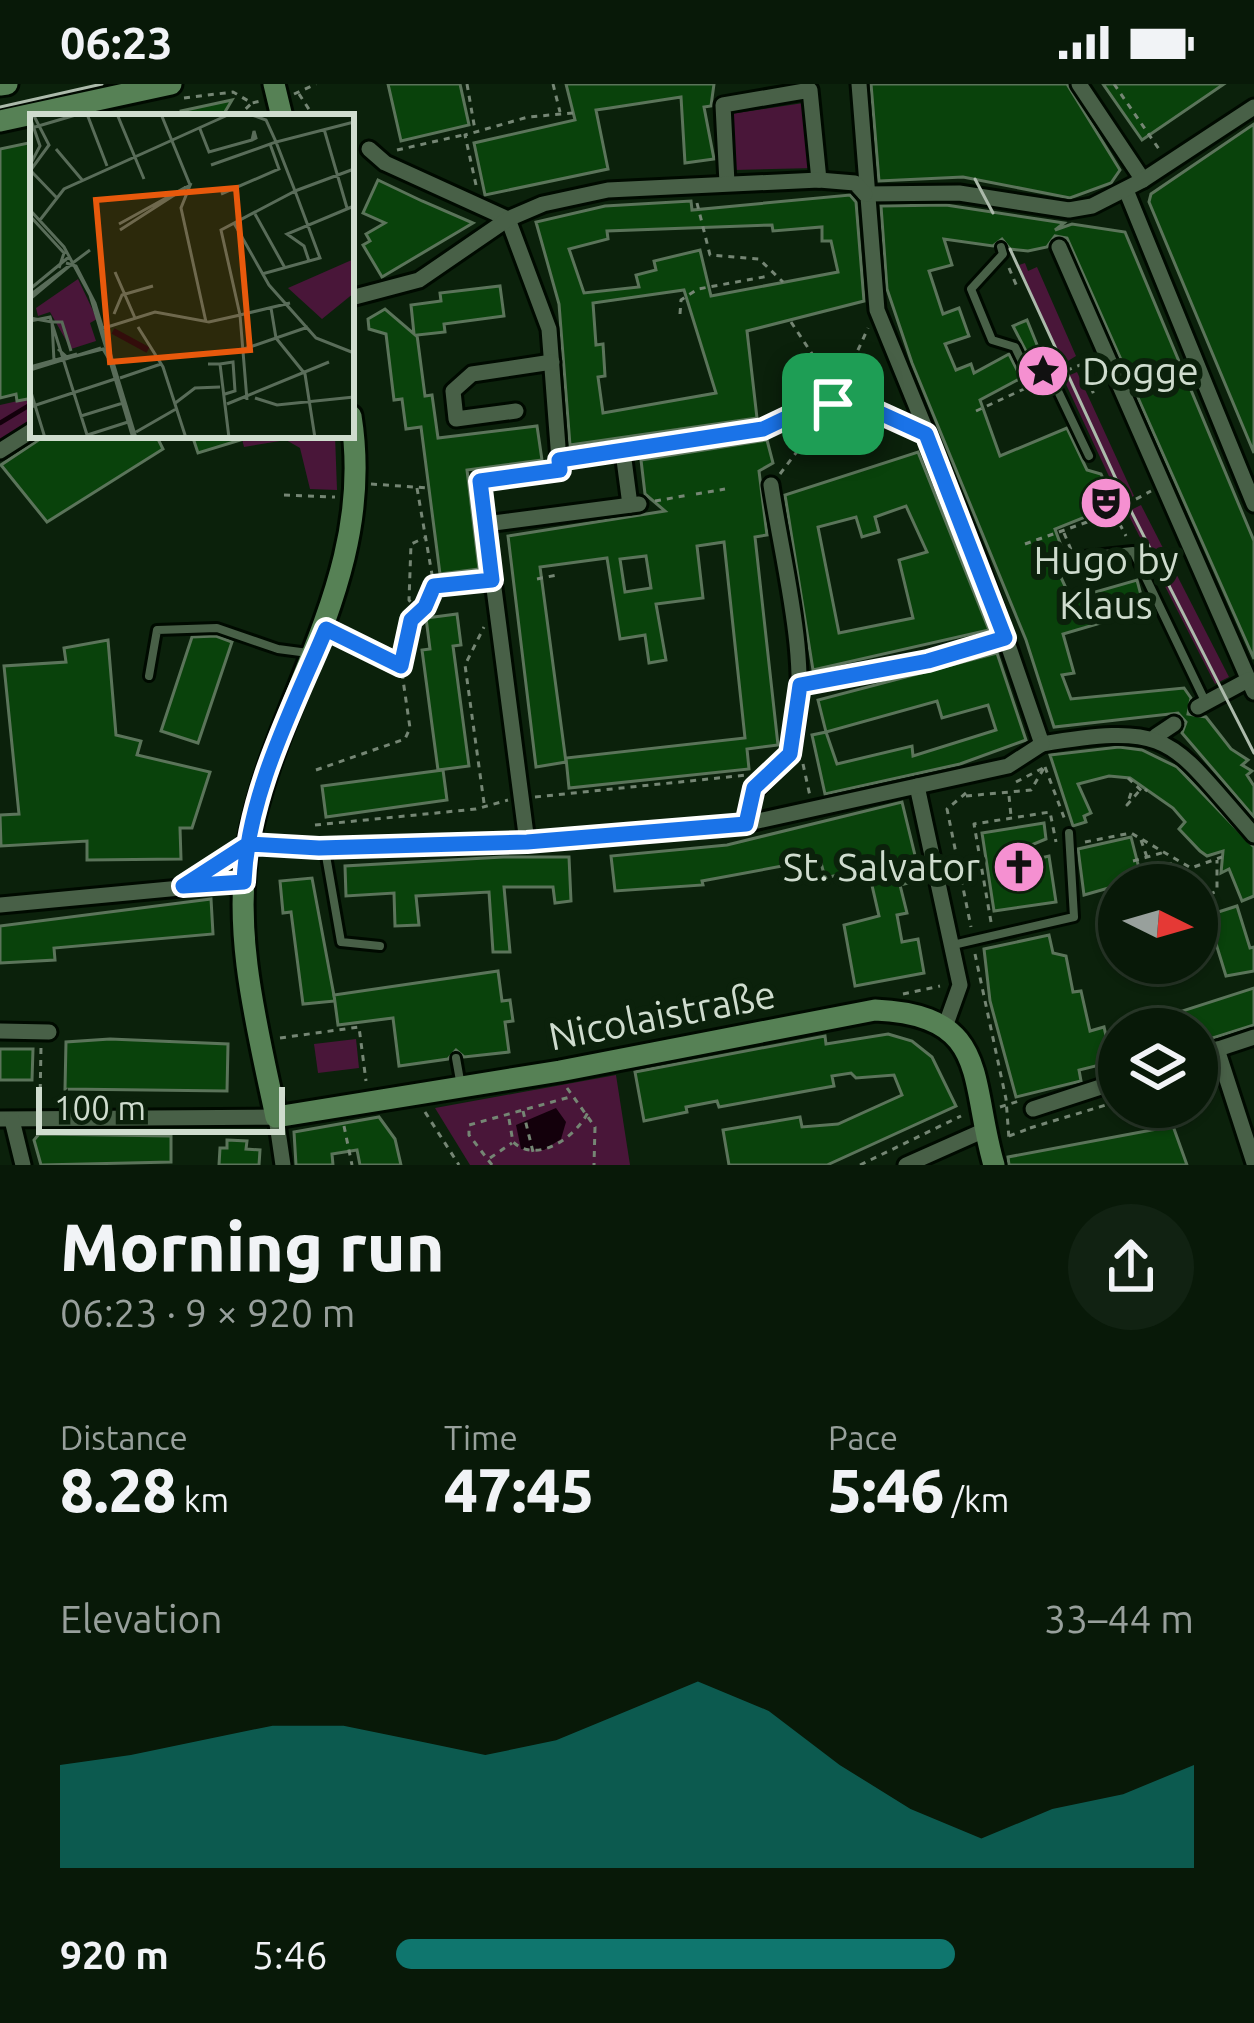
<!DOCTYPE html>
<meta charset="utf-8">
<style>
body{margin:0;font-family:Ubuntu,sans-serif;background:#112212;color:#f1f3f6;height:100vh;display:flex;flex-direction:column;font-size:45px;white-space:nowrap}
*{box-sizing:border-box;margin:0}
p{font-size:39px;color:#98a09c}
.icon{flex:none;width:66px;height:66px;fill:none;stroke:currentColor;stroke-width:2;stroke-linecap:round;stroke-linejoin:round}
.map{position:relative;height:1081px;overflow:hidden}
.side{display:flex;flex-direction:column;background:#081908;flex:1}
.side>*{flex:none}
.needle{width:78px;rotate:95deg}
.fabs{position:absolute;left:1098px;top:780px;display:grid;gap:24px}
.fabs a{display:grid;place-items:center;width:120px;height:120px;border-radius:50%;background:#081908;box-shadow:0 3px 9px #0004,0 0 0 3px #293829;font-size:60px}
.scale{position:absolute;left:36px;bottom:30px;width:249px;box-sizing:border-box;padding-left:12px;border:6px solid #cfdcce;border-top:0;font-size:33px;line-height:42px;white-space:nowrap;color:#cfdcce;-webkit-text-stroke:9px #0b210b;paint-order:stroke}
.pin{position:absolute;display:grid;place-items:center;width:102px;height:102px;color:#fff;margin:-51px;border-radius:24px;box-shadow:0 6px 18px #0006}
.round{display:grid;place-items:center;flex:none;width:126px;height:126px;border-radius:63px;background:#112212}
.overview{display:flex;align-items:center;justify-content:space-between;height:204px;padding:0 60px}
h1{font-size:66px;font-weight:800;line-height:90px}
.metrics{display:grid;grid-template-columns:repeat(3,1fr);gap:18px;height:204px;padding:12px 60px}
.metrics div{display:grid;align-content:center}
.metrics b{font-size:60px;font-weight:800}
.metrics small{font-size:33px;font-weight:400}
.metrics p{font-size:33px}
.chart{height:336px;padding:24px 60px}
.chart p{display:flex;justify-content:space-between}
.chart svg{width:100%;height:216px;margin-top:12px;fill:#0f766e;opacity:.7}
ul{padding:0 60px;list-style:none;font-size:39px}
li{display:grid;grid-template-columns:192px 144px 1fr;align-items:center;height:90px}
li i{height:30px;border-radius:15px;background:#0f766e}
.status{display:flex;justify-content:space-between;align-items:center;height:84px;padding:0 60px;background:#081908;direction:ltr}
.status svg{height:33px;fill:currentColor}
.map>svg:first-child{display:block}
.green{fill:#491639}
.water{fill:#13000b}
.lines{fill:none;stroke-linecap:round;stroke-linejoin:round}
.stream{stroke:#13000b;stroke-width:4.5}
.building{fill:#09420b;stroke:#5b745a;stroke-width:3;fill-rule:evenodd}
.lane-casing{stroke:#000a00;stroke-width:14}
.street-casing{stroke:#000a00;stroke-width:21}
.secondary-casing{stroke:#000a00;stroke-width:27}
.path{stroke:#758674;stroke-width:3;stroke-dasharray:6 6;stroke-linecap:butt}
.lane{stroke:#486047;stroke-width:8}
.street{stroke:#486047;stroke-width:15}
.secondary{stroke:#568155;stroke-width:21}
.tram{stroke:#acbaab;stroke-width:3}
.route-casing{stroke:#fff;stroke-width:24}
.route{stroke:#1a73e8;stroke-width:15}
.labels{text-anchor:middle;stroke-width:12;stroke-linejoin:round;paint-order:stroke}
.poi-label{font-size:39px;fill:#cfdcce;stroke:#0b210b;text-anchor:start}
.street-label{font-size:39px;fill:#cfdcce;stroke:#0b210b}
.inset-river{fill:none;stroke:#13000b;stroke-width:6}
.inset-road{fill:none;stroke:#596c59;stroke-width:3}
.view{fill:#e8590c;fill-opacity:0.15;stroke:#e8590c;stroke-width:6}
.inset-edge{fill:none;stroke:#cfdcce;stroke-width:6}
</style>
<div class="status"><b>06:23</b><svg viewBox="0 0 49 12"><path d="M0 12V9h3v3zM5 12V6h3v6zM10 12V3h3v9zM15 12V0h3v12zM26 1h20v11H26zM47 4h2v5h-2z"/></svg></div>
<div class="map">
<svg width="1254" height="1081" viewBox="0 0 1254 1081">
<rect width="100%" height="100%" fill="#0b210b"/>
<g class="green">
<polygon points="810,18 815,84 733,86 730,30"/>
<polygon points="1025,179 1028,187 1037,183 1076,272 1063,280 1019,181"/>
<polygon points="1077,288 1134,412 1121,418 1063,294"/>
<polygon points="33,307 33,337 0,356 0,321 31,314"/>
<polygon points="241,351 335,351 337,406 310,405 300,364 286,356 244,363"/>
<polygon points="1141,421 1229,593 1215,600 1127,428"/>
<polygon points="356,955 359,984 318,989 314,960"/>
<polygon points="616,991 630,1081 470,1081 435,1024"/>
</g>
<polygon class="water" points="556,1024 566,1038 561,1055 544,1066 521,1065 516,1041"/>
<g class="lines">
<polyline class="stream" points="0,339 33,319"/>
</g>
<g class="building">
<polygon points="388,0 460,0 469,41 401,57"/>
<polygon points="566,0 714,0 711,22 704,23 714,75 685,79 681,13 610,24 596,26 608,85 485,111 474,59 575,36"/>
<polygon points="871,0 1067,0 1120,86 1111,99 1070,114 963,93 879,97"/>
<polygon points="1103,0 1224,0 1142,56"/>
<polygon points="232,16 222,33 181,33 181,27"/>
<polygon points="1254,40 1254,369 1149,118 1151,110"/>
<polygon points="33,58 33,314 17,317 16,310 0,314 0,65"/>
<polygon points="378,96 422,117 473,139 382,193 363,161 370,157 366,150 385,139 363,129"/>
<path d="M850 111 856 118 864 217 747 247 757 334 570 361 559 220 536 138 605 122 691 117 692 126ZM772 141 773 147 822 143V157H831L838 188 711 212 700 166 654 177 656 186 636 191 639 203 584 209 569 165 608 155 607 147ZM684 206 716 309 603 329 598 293 605 292 603 260 596 261 593 219Z"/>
<polygon points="946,121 1064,139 1055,146 1072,140 1125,148 1254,457 1254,575 1067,154 1055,152 1047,163 1028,167 1010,165 1002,155 993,162 944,155 952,181 929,187 943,230 959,224 969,252 945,260 956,286 971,280 974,289 1009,270 1021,294 980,316 1000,372 1067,344 1087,386 1101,390 1115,421 1055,445 1063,467 1051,472 1071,515 1137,496 1145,526 1063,550 1074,589 1062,591 1071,615 1184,604 1191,614 1188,630 1206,633 1231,665 1248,676 1242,681 1252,687 1247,691 1254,702 1254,733 1182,649 1186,638 1178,629 1054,643 1026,556 912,279 887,205 881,122"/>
<polygon points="500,202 504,232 444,240 445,248 417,251 425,312 432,311 438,354 537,342 542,376 467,386 479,485 440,490 421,343 406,345 402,315 394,316 386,250 369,245 368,235 385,225 414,250 411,221 441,217 440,209"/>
<polygon points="1027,236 1042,273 1031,277 1013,242"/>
<polygon points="46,351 156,351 163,365 47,438 1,381"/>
<polygon points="192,351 246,351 247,354 198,369"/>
<path d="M767 356 773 379 759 387 767 451 755 453 778 661 747 665 749 685 569 704 566 674 745 654 724 458 697 462 703 514 656 520 666 576 649 579 645 551 620 555 607 474 540 483 566 678 536 683 508 452 665 427 645 410 641 376ZM646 472 651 504 625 508 620 475Z"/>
<path d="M918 368 989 546 813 586 785 411ZM906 422 927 468 899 476 913 534 839 549 818 443 856 433 862 453 879 448 875 433Z"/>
<polygon points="457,530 461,561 453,562 469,682 438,686 422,566 430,565 426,534"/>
<polygon points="216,552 232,558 198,659 161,647 192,553"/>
<polygon points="108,556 116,651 141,657 137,671 210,688 192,744 180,744 181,775 87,776 87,757 1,762 0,731 19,730 4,582 66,578 64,564"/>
<path d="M997 569 1026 656 960 680 825 710 812 651 826 648 818 616ZM937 617 942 634 988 621 996 646 913 672 912 662 837 680 826 648Z"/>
<polygon points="1119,663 1142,666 1177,683 1254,763 1254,812 1242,817 1229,785 1221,789 1223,767 1207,772 1200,767 1179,745 1185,738 1173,724 1130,694 1109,692 1078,700 1091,729 1084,732 1086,738 1073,742 1050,671"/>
<polygon points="443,686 447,716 326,733 322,702"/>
<polygon points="902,718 921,796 900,801 907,829 897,831 902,858 918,855 924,889 855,902 844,841 879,832 868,784 825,794 820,775 702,797 703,801 615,807 611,772 727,761"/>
<polygon points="1044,739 1046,755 1007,771 1010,781 1049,772 1056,818 994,827 982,749"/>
<polygon points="1131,753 1139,784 1169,780 1155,801 1119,801 1084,811 1078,765"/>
<polygon points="503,773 569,773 571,817 555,819 553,803 504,803 510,868 493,868 489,808 416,812 419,841 395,842 394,809 346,812 345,782"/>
<polygon points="312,794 335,917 303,920 291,828 283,829 280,797"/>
<polygon points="211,815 213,850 54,864 55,876 0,879 0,842"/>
<polygon points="1237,822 1250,864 1254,863 1254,887 1226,892 1209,837 1212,830"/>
<polygon points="1049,851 1053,869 1066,872 1073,908 1081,907 1090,947 1104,943 1112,978 1079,986 1081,997 1016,1013 990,917 984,865"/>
<polygon points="498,887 502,917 510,916 513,937 505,938 509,968 464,973 456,966 448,975 399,982 393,934 338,941 334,911"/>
<polygon points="1254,904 1254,941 1197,959 1197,945 1176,945 1176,929"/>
<polygon points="888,950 912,957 932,973 956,1022 827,1081 729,1081 723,1046 800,1033 802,1043 838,1040 902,1011 894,991 856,994 851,989 832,992 834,1002 719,1023 717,1017 686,1023 687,1028 644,1037 635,988 825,952 826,960"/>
<polygon points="110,955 228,960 227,1007 65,1005 66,958"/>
<polygon points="0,965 33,965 32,996 0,996"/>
<polygon points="379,1033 395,1055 401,1081 360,1081 357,1066 332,1070 333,1081 296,1081 294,1048"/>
<polygon points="1173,1042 1187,1081 1009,1081 1008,1073"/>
<polygon points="39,1050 171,1052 171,1078 41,1081 34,1056"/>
<polygon points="227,1056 247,1057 246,1065 260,1066 259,1081 219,1081 220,1064 227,1064"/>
</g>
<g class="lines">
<g class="lane-casing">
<g id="lane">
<polyline points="1001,163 1003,170 971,205 992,256 1015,263 1028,290 1057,305 1089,372"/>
<polyline points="1084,472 1133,467 1205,617"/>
<polyline points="149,592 157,546 217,544 278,565 308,569"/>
<polyline points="325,766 341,858 380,862"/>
<polyline points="953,861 1074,833 1069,749"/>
<polyline points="456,974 461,1002"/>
</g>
</g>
<g class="street-casing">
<g id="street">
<polyline points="859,0 877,226 979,476 1042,660"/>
<polyline points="1079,0 1143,96"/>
<polyline points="369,65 385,79 508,135 549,245 559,376"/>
<polyline points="727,99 723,21 810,6 819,96"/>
<polyline points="1126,106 1254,420"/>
<polyline points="865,110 959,109 1069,126 1092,122 1143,96 1254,23"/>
<polyline points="1059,163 1254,608"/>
<polyline points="351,214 419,196 508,135 543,120 608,106 819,96 855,99 865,110"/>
<polyline points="516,327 456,335 453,307 472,290 552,278"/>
<polyline points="0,367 33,346"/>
<polyline points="623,368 630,421"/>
<polyline points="486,440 639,420"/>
<polyline points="800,601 927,577 1005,554"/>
<polyline points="1198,623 1248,596"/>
<polyline points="1156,652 1174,640"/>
<path d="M1042 660C1174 638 1169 655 1254 751"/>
<polyline points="917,702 960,901 945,943"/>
<path d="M746 740C746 692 786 695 794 654 811 580 782 476 771 401"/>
<polyline points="527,758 480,397 560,386 559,376 762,345"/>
<polyline points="248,760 319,764 527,758 735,742 1008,682 1042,660"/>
<polyline points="0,821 244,798"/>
<polyline points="0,947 49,948"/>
<polyline points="1217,965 1254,1079"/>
<polyline points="1197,972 1254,953"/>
<polyline points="1033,1025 1119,997"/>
<polyline points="0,1035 276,1033 283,1081"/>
<polyline points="12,1036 23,1081"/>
<polyline points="906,1081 987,1045"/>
</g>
</g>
<g class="secondary-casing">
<g id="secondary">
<polyline points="274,0 282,33"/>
<polyline points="0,1 7,0"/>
<polyline points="0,37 171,0"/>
<path d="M351 332C377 495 275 611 248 762 232 849 258 947 276 1033L560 987 875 926C991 931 969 996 994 1081"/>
</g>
</g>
<g class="path">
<polyline points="467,0 475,46"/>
<polyline points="553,0 560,28"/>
<polyline points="1114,0 1161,68"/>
<polyline points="294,10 316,0"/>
<polyline points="299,10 314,33"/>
<polyline points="184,14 233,8 252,19 261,17"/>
<polyline points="237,33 252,19"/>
<polyline points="397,66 463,51"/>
<polyline points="476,101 465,51 528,33 573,29"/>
<polyline points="697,119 710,171 759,175 783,198"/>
<polyline points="1009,184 1018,205"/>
<polyline points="680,230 681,216 698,205 769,192"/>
<polyline points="791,238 832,300"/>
<polyline points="1083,281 1094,311"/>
<polyline points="1055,291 1090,277"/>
<circle cx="839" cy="310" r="12"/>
<polyline points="843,299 868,244"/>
<polyline points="849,315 907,342"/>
<polyline points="976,327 1024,305"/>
<polyline points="775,339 826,315"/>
<polyline points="780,390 833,320"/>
<polyline points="371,400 429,404"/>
<polyline points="417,404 434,502 475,498"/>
<polyline points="696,410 725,405"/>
<polyline points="284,411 335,413"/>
<polyline points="655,417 689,411"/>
<polyline points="1114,429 1126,452"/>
<polyline points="1064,449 1072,468"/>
<polyline points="1025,460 1107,431 1151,407"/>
<polyline points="537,495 557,491"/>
<polyline points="418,527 409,516 411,460 424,454"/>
<polyline points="339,550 399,581"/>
<polyline points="803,680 810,712"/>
<polyline points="1045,683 1065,736"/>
<polyline points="316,686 405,655 410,644 401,582 411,536 425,523 434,502"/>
<polyline points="1128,694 1144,709 1147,705"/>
<polyline points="1016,698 1045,683"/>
<polyline points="966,709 947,725 971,843"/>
<polyline points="1131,709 1127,721 1140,706"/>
<polyline points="966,712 1031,706 1044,684"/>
<polyline points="1009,712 1011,732"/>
<polyline points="535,713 747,691"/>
<polyline points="484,719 465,581 484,543"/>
<polyline points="315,741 476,725 508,716"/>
<polyline points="1141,756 1150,782"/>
<polyline points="1085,758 1131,749 1191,784 1222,773"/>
<polyline points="1133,777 1165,768"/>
<polyline points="209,784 225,772"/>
<polyline points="1198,815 1217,807 1217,776"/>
<polyline points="991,838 974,740 1050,728 1056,758"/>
<polyline points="975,870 1006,1015 1009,1055"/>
<polyline points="903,910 940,902"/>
<polyline points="280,954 359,943 366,997"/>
<polyline points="567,1004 595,1043 594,1081"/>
<polyline points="40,1018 41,962"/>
<polyline points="1000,1023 1019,1017"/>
<polyline points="523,1027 533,1068"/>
<polyline points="425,1028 459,1081"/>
<path d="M509 1035 513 1058C537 1081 577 1052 588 1028"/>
<polyline points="344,1042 352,1081"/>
<polyline points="1030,1044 1119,1017"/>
<polyline points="1009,1052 1028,1045"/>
<polyline points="490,1074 512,1059"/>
<polyline points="492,1081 469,1051 469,1041 570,1013"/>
<polyline points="860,1081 961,1032"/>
</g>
<use href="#lane" class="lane"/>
<use href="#street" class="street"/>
<use href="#secondary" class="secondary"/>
<g class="tram">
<polyline points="0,23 102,0"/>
<polyline points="975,95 993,129"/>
<polyline points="1010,165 1127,419 1254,669"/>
</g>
</g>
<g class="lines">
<g class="route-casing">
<path id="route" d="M833 320 828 314 763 345 559 376 560 386 480 397 492 496 434 502 425 523 411 536 401 582 326 545C292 626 248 709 244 798L183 802 248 760 319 764 527 758 746 740 754 704 790 670 800 601 928 577 1005 554 926 350 849 315 833 320"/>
</g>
<use href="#route" class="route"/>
</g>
<defs>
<g id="sight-disc" transform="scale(2.7)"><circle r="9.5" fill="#f590d1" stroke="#0b210b"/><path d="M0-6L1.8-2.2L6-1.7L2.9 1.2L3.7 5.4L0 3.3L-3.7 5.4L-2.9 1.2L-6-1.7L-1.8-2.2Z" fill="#111"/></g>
<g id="theatre-disc" transform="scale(2.7)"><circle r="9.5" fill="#f590d1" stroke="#0b210b"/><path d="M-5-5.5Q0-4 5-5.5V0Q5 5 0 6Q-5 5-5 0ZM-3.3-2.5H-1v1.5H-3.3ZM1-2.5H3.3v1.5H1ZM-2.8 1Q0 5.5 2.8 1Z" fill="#111"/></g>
<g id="church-disc" transform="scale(2.7)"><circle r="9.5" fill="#f590d1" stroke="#0b210b"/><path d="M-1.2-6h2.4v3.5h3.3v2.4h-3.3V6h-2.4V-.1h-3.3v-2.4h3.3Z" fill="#111"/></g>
</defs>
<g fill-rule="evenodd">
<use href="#sight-disc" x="1043" y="287"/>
<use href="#theatre-disc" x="1106" y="419"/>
<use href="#church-disc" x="1019" y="783"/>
</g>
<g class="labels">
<g class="poi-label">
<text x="1082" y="301">Dogge</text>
<text x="1106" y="490" text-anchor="middle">Hugo by<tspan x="1106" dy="45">Klaus</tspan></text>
<text x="980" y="797" text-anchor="end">St. Salvator</text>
</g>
<g class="street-label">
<text transform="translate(662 931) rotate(-11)" y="14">Nicolaistraße</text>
</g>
</g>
<g transform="translate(30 30)">
<rect width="324" height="324" fill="#0b210b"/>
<path d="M324 145V179L292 205 258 174ZM48 165 67 205 60 209 66 227 41 235 20 198 8 202 6 194Z" fill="#491639"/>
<path class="inset-river" d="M83 217 118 236"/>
<path class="inset-road" d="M57 0 77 52M87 0 114 65M0 3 10 32 0 51M5 13 49 0M170 15 179 38 222 26 224 17 226 24 222 26M294 15 317 94M26 35 53 67M181 51 246 28 236 6 219 0M0 57 19 31 3 0M1 57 26 83M161 69 151 94 176 208M191 80 249 55 240 30M0 96 34 133 60 181 103 324M225 100 255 154M0 102 34 139 29 154M10 106 34 75 200 0M204 109 239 171 286 224 324 239M89 110 156 73M90 116 160 71 131 0M279 147 274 132 257 120 324 92M36 149 46 152 65 189 106 324M85 158 105 204M232 160 290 144 265 77 324 55M0 175 40 142M0 181 60 136M0 185 43 149M241 194 246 224 275 260 285 324M84 200 92 181 123 172M0 204 22 208 24 247M0 207 20 203 58 324M21 208H32L41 237M108 213 133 253 156 324M71 215 125 198 179 208 210 201 191 116 265 77 246 28 324 8M28 235 38 244 73 235 83 252M214 235 278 213M178 250H190L199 324M190 250 203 248 205 277 195 280M0 253 47 240M0 256 71 234M90 264 131 250M0 275 15 324M225 284 247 291 324 283M217 286 210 201 260 189M144 290 165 274 190 273M197 290 299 248M0 293 85 265M51 302 93 289M106 318 146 295M48 324 98 308"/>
<path class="view" d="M206 74 220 236 80 248 66 86Z"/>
<rect width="324" height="324" class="inset-edge"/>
</g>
</svg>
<div class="fabs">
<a><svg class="needle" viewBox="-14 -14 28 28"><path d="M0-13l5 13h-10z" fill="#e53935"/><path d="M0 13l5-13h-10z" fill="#98a09c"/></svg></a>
<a><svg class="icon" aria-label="layers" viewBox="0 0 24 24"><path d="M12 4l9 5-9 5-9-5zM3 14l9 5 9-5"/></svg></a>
</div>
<div class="scale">100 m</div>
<div class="pin" style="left:833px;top:320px;background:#1e9e55"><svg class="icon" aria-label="arrive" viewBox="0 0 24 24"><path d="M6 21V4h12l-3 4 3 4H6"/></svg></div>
</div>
<section class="side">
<div class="overview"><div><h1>Morning run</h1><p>06:23 · 9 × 920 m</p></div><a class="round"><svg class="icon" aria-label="share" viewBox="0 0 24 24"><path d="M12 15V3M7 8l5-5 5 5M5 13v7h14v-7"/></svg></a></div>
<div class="metrics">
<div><p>Distance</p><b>8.28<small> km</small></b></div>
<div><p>Time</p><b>47:45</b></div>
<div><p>Pace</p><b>5:46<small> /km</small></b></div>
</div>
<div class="chart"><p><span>Elevation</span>33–44 m</p>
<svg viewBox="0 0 160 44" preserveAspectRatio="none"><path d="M0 44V23L10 21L20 18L30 15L40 15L50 18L60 21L70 18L80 12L90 6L100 12L110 23L120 32L130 38L140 32L150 29L160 23V44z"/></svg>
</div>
<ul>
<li><b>920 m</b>5:46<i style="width:70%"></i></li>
</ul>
</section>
